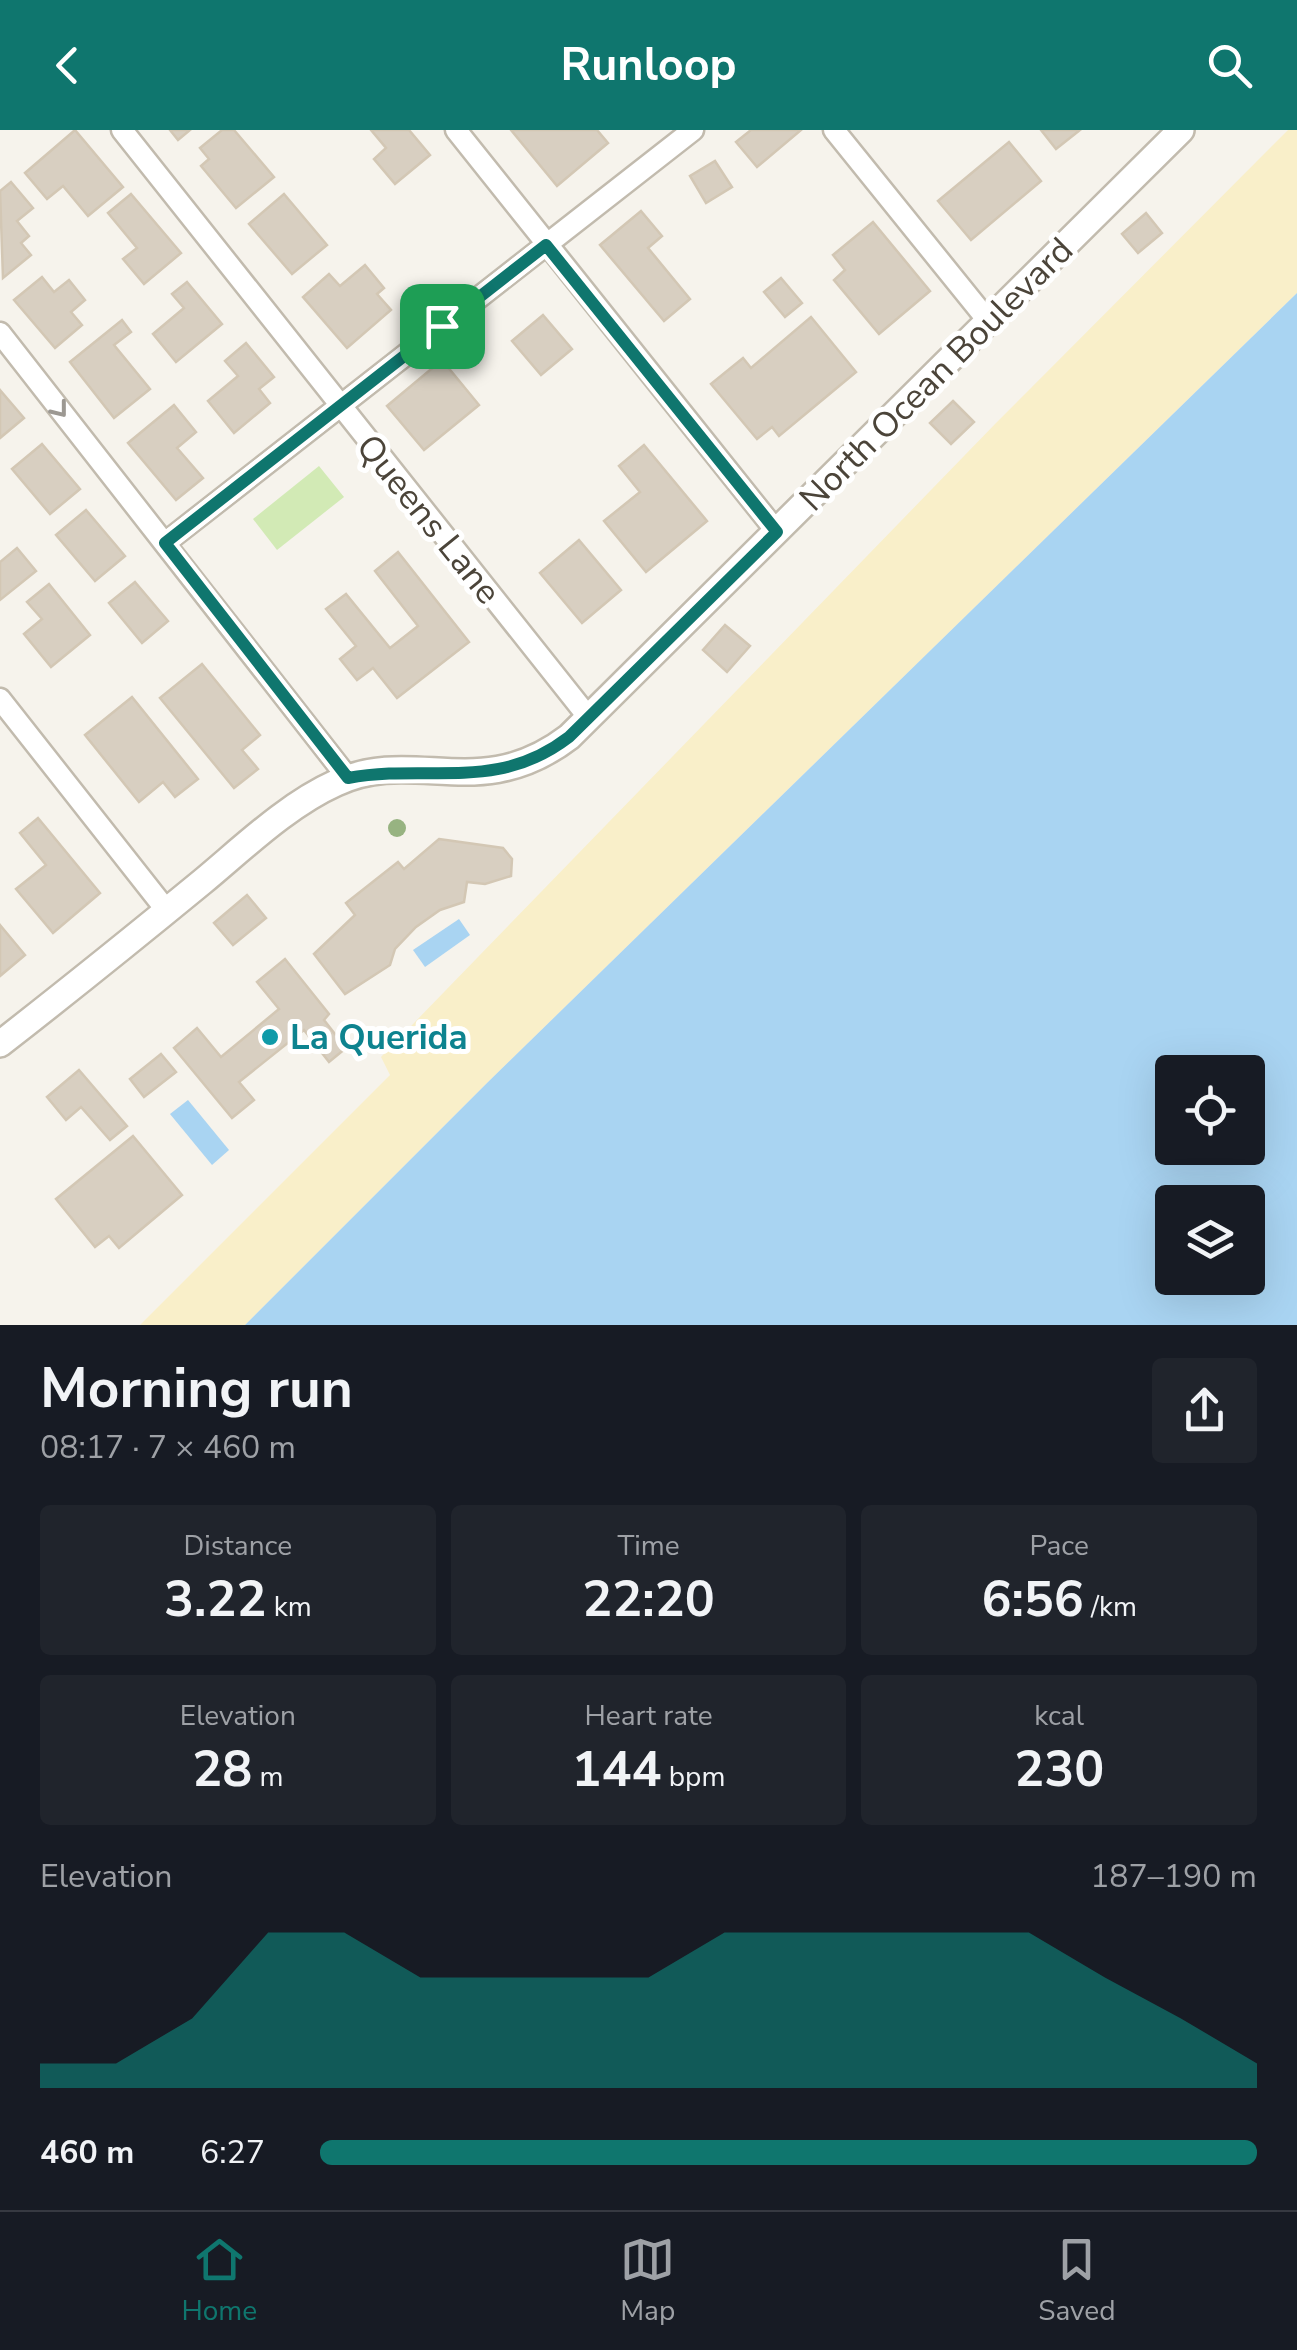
<!DOCTYPE html>
<meta charset="utf-8">
<style>
body{margin:0;font-family:"Nunito Sans",sans-serif;background:#20242c;color:#f1f3f6;height:100vh;display:flex;flex-direction:column;font-size:38px;white-space:nowrap}
*{box-sizing:border-box;margin:0}
p{font-size:32px;color:#9ea1a6}
.icon{flex:none;width:55px;height:55px;fill:none;stroke:currentColor;stroke-width:2;stroke-linecap:round;stroke-linejoin:round}
.map{position:relative;height:1195px;overflow:hidden}
.panel{display:flex;flex-direction:column;background:#171b24;flex:1}
.panel>*{flex:none}
.fabs{position:absolute;left:1155px;top:925px;display:grid;gap:20px}
.fabs a{display:grid;place-items:center;width:110px;height:110px;border-radius:10px;background:#171b24;box-shadow:0 10px 40px #0002;font-size:50px}
.pin{position:absolute;display:grid;place-items:center;width:85px;height:85px;color:#fff;margin:-42px;border-radius:20px;box-shadow:0 5px 15px #0006}
.round{display:grid;place-items:center;flex:none;width:105px;height:105px;border-radius:10px;background:#20242c}
.summary{display:flex;align-items:center;justify-content:space-between;height:170px;padding:0 40px}
h1{font-size:55px;font-weight:700;line-height:75px}
.stats{display:grid;grid-template-columns:repeat(3,1fr);gap:15px;height:170px;padding:10px 40px}
.stats div{display:grid;align-content:center;border-radius:10px;background:#20242c;text-align:center}
.stats b{font-size:50px;font-weight:700}
.stats small{font-size:28px;font-weight:400}
.stats p{font-size:28px}
.chart{height:280px;padding:20px 40px}
.chart p{display:flex;justify-content:space-between}
.chart svg{width:100%;height:180px;margin-top:10px;fill:#0f766e;opacity:.7}
ul{padding:0 40px;list-style:none;font-size:32px}
li{display:grid;grid-template-columns:160px 120px 1fr;align-items:center;height:75px}
li i{height:25px;border-radius:12px;background:#0f766e}
header{display:flex;justify-content:space-between;align-items:center;height:130px;padding:0 40px;background:#0f766e;color:#fff;font-size:45px;font-weight:700}
.tab-bar{display:flex;justify-content:space-around;align-items:center;height:140px;border-top:2px solid #363941;background:#171b24;font-size:28px;color:#9ea1a6}
.tab-bar a{display:grid;justify-items:center;gap:5px}
.tab-bar .selected{color:#0f766e}
.map>svg:first-child{display:block}
.green{fill:#d2eab5}
.sand{fill:#f9efc9}
.water{fill:#a9d4f2;fill-rule:evenodd}
.building{fill:#d8cfc1;stroke:#d3c7b4;stroke-width:2.5}
.lines{fill:none;stroke-linecap:round;stroke-linejoin:round}
.minor-casing{stroke:#c2bbae;stroke-width:25}
.tertiary-casing{stroke:#c2bbae;stroke-width:30}
.minor{stroke:#fff;stroke-width:20}
.tertiary{stroke:#fff;stroke-width:25}
.tree{fill:#97b381}
.oneway{stroke:#9c9892}
.route-casing{stroke:#fff;stroke-width:20}
.route{stroke:#0f766e;stroke-width:12}
.culture-dot{fill:#0f9aa8;stroke:#fff;stroke-width:4}
.labels{text-anchor:middle;stroke-width:10;stroke-linejoin:round;paint-order:stroke}
.street-label{font-size:35px;fill:#4b4439;stroke:#fff}
.culture-label{font-size:35px;font-weight:bold;fill:#0d838f;stroke:#fff;text-anchor:start}
</style>
<header><svg class="icon" aria-label="back" viewBox="0 0 24 24"><path d="M15 5l-7 7 7 7"/></svg>Runloop<svg class="icon" aria-label="search" viewBox="0 0 24 24"><circle cx="10" cy="10" r="6"/><path d="M15 15l6 6"/></svg></header>
<div class="map">
<svg width="1297" height="1195" viewBox="0 0 1297 1195">
<rect width="100%" height="100%" fill="#f6f3ec"/>
<polygon class="green" points="319,336 344,367 277,420 253,389"/>
<polygon class="sand" points="1288,0 1297,0 1297,163 488,952 245,1195 140,1195 390,945 381,927 996,293"/>
<g class="water">
<path d="M1297 163V1195H245L488 952ZM1172 942H1248V1018H1172ZM1172 1072H1248V1148H1172Z"/>
<polygon points="459,789 470,805 425,837 413,820"/>
<polygon points="188,970 229,1020 212,1035 170,984"/>
</g>
<g class="building">
<polygon points="75,0 123,57 88,86 63,56 47,69 25,43"/>
<polygon points="170,0 190,0 178,10"/>
<polygon points="222,0 234,0 274,47 236,78 201,36 209,29 200,18"/>
<polygon points="371,0 409,0 430,25 395,54 374,29 386,18"/>
<polygon points="511,0 597,0 608,13 557,56"/>
<polygon points="751,0 801,0 757,37 736,12"/>
<polygon points="1041,0 1080,0 1056,19"/>
<polygon points="1009,12 1041,51 971,110 938,71"/>
<polygon points="715,31 732,57 706,73 690,46"/>
<polygon points="11,52 33,78 17,91 29,106 21,113 31,125 3,148 0,61"/>
<polygon points="131,64 181,123 144,154 123,129 137,118 108,83"/>
<polygon points="284,64 327,115 292,144 249,94"/>
<polygon points="641,81 662,106 648,118 690,169 664,191 600,115"/>
<polygon points="1146,83 1162,103 1138,123 1122,104"/>
<polygon points="873,92 930,161 879,204 834,150 845,140 833,125"/>
<polygon points="365,135 384,158 377,164 391,180 347,218 303,167 329,144 340,156"/>
<polygon points="42,147 54,162 69,150 85,170 71,182 82,195 55,218 14,170"/>
<polygon points="781,148 802,173 785,187 764,162"/>
<polygon points="187,152 222,194 176,232 153,204 184,178 172,164"/>
<polygon points="543,185 572,219 541,245 512,211"/>
<polygon points="811,187 856,242 779,306 772,297 757,309 711,254 743,228 751,238"/>
<polygon points="122,190 131,202 114,215 150,259 114,288 70,232"/>
<polygon points="246,213 274,247 259,259 270,273 234,303 208,271 238,246 225,231"/>
<polygon points="442,230 479,275 424,320 387,276"/>
<polygon points="0,260 24,288 0,308"/>
<polygon points="953,271 974,292 951,314 930,293"/>
<polygon points="174,275 196,302 177,318 203,348 176,370 128,313"/>
<polygon points="42,314 80,359 50,384 12,339"/>
<polygon points="644,315 707,391 646,442 604,391 640,362 619,336"/>
<polygon points="86,380 125,426 95,451 56,405"/>
<polygon points="579,410 621,460 582,493 540,443"/>
<polygon points="17,418 36,441 0,470 0,432"/>
<polygon points="398,422 469,512 397,568 373,538 357,550 340,529 356,516 326,479 346,464 390,518 418,496 375,441"/>
<polygon points="135,452 168,491 142,513 109,473"/>
<polygon points="49,454 90,505 51,537 24,504 42,489 27,472"/>
<polygon points="725,495 750,516 727,542 703,520"/>
<polygon points="202,534 260,605 242,620 258,639 234,658 160,568"/>
<polygon points="132,567 198,649 175,667 163,652 139,672 85,605"/>
<polygon points="38,688 100,763 53,803 16,759 46,735 20,703"/>
<polygon points="439,709 503,718 512,729 511,746 485,754 467,752 464,772 440,780 416,797 395,819 390,835 345,864 314,824 355,785 346,773 398,732 404,739"/>
<polygon points="247,765 266,788 233,815 214,793"/>
<polygon points="0,795 25,825 0,846"/>
<polygon points="285,829 329,884 324,890 346,918 329,932 304,900 239,952 254,970 232,988 174,918 197,898 221,927 279,879 257,852"/>
<polygon points="161,924 176,942 144,967 130,949"/>
<polygon points="79,940 127,996 110,1010 81,977 66,990 47,967"/>
<polygon points="133,1006 182,1065 119,1118 109,1106 95,1117 56,1069"/>
</g>
<g class="lines">
<g class="minor-casing">
<g id="minor">
<polyline points="122,0 589,588"/>
<polyline points="456,0 777,402"/>
<polyline points="834,0 989,192"/>
<polyline points="0,203 348,648"/>
<polyline points="165,413 693,0"/>
<polyline points="0,569 167,781"/>
</g>
</g>
<g class="tertiary-casing">
<path id="tertiary" d="M0 914C68 861 135 807 202 752 243 718 287 675 336 653 415 616 480 675 569 607L1181 0"/>
</g>
<use href="#minor" class="minor"/>
<use href="#tertiary" class="tertiary"/>
</g>
<circle class="tree" cx="397" cy="698" r="9"/>
<defs><path id="oneway-chevron" d="M-2-3.5L2.5 0L-2 3.5" fill="none" stroke-width="1.6" stroke-linecap="round" stroke-linejoin="round" transform="scale(2.5)"/></defs>
<use class="oneway" href="#oneway-chevron" transform="translate(60 280) rotate(52)"/>
<g class="lines">
<g class="route-casing">
<path id="route" d="M546 115 777 402 569 607C496 663 430 633 348 648L165 413Z"/>
</g>
<use href="#route" class="route"/>
</g>
<circle class="culture-dot" cx="270" cy="907" r="10"/>
<g class="labels">
<g class="street-label">
<text transform="translate(936 244) rotate(-45)" y="12">North Ocean Boulevard</text>
<text transform="translate(429 389) rotate(51)" y="12">Queens Lane</text>
</g>
<g class="culture-label">
<text x="290" y="919">La Querida</text>
</g>
</g>
</svg>
<div class="fabs">
<a><svg class="icon" aria-label="locate" viewBox="0 0 24 24"><circle cx="12" cy="12" r="6"/><path d="M12 2v4M12 18v4M2 12h4M18 12h4"/></svg></a>
<a><svg class="icon" aria-label="layers" viewBox="0 0 24 24"><path d="M12 4l9 5-9 5-9-5zM3 14l9 5 9-5"/></svg></a>
</div>
<div class="pin" style="left:442px;top:196px;background:#1e9e55"><svg class="icon" aria-label="arrive" viewBox="0 0 24 24"><path d="M6 21V4h12l-3 4 3 4H6"/></svg></div>
</div>
<section class="panel">
<div class="summary"><div><h1>Morning run</h1><p>08:17 · 7 × 460 m</p></div><a class="round"><svg class="icon" aria-label="share" viewBox="0 0 24 24"><path d="M12 15V3M7 8l5-5 5 5M5 13v7h14v-7"/></svg></a></div>
<div class="stats">
<div><p>Distance</p><b>3.22<small> km</small></b></div>
<div><p>Time</p><b>22:20</b></div>
<div><p>Pace</p><b>6:56<small> /km</small></b></div>
</div>
<div class="stats">
<div><p>Elevation</p><b>28<small> m</small></b></div>
<div><p>Heart rate</p><b>144<small> bpm</small></b></div>
<div><p>kcal</p><b>230</b></div>
</div>
<div class="chart"><p><span>Elevation</span>187–190 m</p>
<svg viewBox="0 0 160 44" preserveAspectRatio="none"><path d="M0 44V38L10 38L20 27L30 6L40 6L50 17L60 17L70 17L80 17L90 6L100 6L110 6L120 6L130 6L140 17L150 27L160 38V44z"/></svg>
</div>
<ul>
<li><b>460 m</b>6:27<i style="width:100%"></i></li>
</ul>
</section>
<nav class="tab-bar">
<a class="selected"><svg class="icon" aria-label="home" viewBox="0 0 24 24"><path d="M3 11l9-7 9 7M6 9v11h12V9"/></svg>Home</a>
<a><svg class="icon" aria-label="map" viewBox="0 0 24 24"><path d="M3 6l6-2 6 2 6-2v14l-6 2-6-2-6 2zM9 4v14M15 6v14"/></svg>Map</a>
<a><svg class="icon" aria-label="saved" viewBox="0 0 24 24"><path d="M7 4h10v16l-5-4-5 4z"/></svg>Saved</a>
</nav>
